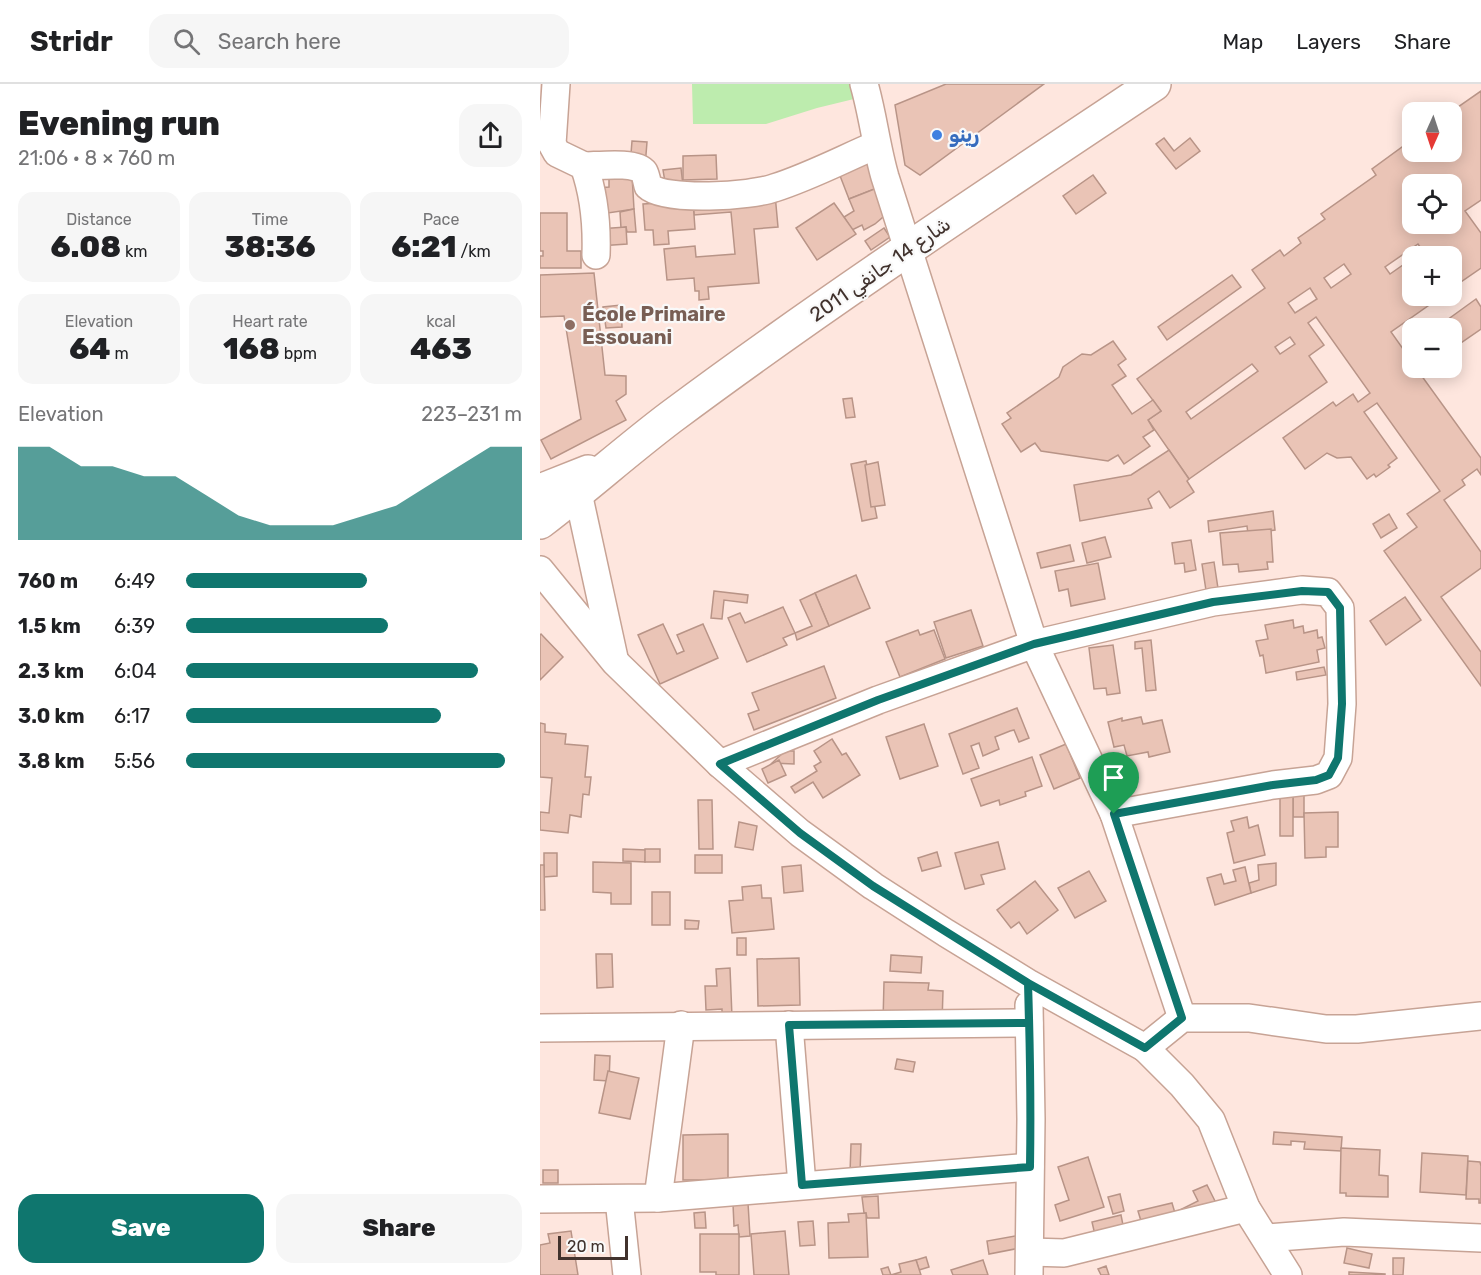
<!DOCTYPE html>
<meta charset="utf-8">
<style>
body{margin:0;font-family:Rubik,"Noto Naskh Arabic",sans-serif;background:#f6f6f6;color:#202124;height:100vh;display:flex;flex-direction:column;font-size:22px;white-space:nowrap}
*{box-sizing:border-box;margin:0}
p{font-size:20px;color:#757577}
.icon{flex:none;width:33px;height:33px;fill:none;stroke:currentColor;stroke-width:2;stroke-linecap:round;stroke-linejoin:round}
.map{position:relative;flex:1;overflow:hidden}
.panel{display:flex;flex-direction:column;background:#fff;width:540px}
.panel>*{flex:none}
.needle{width:39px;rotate:183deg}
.buttons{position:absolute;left:862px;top:18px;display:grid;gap:12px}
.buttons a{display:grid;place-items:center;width:60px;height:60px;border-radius:12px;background:#fff;box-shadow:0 3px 15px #0003;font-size:30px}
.scale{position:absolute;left:18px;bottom:15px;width:70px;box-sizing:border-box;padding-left:6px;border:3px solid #41322d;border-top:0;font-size:16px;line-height:21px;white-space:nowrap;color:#41322d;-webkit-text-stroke:4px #f9f9f9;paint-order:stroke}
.pin{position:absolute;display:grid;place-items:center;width:51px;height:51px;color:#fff;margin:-62px -26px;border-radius:50% 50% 50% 0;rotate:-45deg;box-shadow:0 0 6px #0007}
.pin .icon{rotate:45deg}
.round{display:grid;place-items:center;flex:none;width:63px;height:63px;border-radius:18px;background:#f6f6f6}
.headline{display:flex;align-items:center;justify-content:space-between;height:102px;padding:0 18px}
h1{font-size:33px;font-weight:800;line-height:45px}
.stats{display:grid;grid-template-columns:repeat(3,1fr);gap:9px;height:102px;padding:6px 18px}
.stats div{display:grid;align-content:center;border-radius:15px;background:#f6f6f6;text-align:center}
.stats b{font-size:30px;font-weight:800}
.stats small{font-size:16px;font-weight:400}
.stats p{font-size:16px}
.chart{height:168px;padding:12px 18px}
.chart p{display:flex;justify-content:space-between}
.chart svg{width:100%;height:108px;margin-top:6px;fill:#0f766e;opacity:.7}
.cta{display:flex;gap:12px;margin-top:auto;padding:12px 18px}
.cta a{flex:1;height:69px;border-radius:18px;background:#0f766e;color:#fff;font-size:24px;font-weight:800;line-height:69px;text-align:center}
.cta a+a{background:#f6f6f6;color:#202124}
ul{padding:0 18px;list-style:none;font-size:20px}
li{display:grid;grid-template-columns:96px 72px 1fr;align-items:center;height:45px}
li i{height:15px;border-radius:8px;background:#0f766e}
header{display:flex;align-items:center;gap:36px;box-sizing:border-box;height:84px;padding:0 30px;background:#fff;border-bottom:2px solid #e0e0e0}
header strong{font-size:28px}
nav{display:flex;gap:33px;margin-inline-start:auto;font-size:21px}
.search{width:420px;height:54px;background:#f6f6f6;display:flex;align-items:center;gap:15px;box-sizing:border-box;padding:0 21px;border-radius:18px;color:#757577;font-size:22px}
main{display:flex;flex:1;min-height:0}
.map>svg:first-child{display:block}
.green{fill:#bdecae}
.building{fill:#eac4b6;stroke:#b89487;stroke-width:1.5;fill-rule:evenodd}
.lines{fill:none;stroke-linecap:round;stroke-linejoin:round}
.minor-casing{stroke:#c7a395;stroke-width:30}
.secondary-casing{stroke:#c7a395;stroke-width:36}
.minor{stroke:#fff;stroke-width:27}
.secondary{stroke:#fff;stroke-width:33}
.route-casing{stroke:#fff;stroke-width:12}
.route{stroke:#0f766e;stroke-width:8}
.shop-dot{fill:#3f7fe0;stroke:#f9f9f9;stroke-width:2}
.education-dot{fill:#8d6e63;stroke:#f9f9f9;stroke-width:2}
.labels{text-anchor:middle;stroke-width:4.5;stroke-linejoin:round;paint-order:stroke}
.shop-label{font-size:20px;font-weight:bold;fill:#366cbe;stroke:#f9f9f9;text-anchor:start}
.street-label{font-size:20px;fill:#41322d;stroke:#f9f9f9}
.education-label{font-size:20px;font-weight:bold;fill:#785e54;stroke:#f9f9f9;text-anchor:start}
</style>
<header>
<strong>Stridr</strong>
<div class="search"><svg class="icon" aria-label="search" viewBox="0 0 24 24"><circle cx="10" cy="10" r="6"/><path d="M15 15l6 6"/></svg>Search here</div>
<nav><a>Map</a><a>Layers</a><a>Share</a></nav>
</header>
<main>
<section class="panel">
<div class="headline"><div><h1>Evening run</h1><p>21:06 · 8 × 760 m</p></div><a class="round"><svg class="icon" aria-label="share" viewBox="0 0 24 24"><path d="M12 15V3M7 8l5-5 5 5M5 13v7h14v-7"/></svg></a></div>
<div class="stats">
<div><p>Distance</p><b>6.08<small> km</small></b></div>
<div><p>Time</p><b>38:36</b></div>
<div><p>Pace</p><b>6:21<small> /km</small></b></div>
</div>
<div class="stats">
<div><p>Elevation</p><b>64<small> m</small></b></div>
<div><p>Heart rate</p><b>168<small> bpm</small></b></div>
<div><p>kcal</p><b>463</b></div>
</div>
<div class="chart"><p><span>Elevation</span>223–231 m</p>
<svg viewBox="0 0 160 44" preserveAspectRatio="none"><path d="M0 44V6L10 6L20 14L30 14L40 18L50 18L60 26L70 34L80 38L90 38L100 38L110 34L120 30L130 22L140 14L150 6L160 6V44z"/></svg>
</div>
<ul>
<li><b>760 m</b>6:49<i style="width:54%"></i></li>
<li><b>1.5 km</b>6:39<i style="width:60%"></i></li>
<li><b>2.3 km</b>6:04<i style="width:87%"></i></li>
<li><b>3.0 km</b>6:17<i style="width:76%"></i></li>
<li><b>3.8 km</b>5:56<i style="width:95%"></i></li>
</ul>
<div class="cta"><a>Save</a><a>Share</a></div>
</section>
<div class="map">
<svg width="941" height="1191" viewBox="0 0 941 1191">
<rect width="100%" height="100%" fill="#fee6de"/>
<polygon class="green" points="152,0 316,0 318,14 277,24 226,40 153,40"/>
<g class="building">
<polygon points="406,0 504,0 380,91 365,81 355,21"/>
<path d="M941 7V116L925 127 941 149V184L912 204V172H875L883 167 878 160 845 183 850 190 873 174V212H902L851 248 873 279V284H876L941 374V391L937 385 922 396 925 401 904 416 941 468V484L901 513 941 568V602L844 467 877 443 867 430 900 407 837 319 824 328 857 374 848 381 850 383 836 393 834 390 827 395 811 373 797 374 787 369 765 385 743 354 793 318 796 322 813 310 818 318 830 309 776 233 768 239 784 261 769 272 787 298 649 395 608 336 621 327 597 295 725 204 712 186 740 166 744 172 761 159 758 154 785 135 781 130 836 91 832 85 873 55V68H912L911 28ZM873 100H912V140H873ZM804 180 811 190 791 204 784 194ZM770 204 777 215 755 229 748 219ZM750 253 755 260 740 270 735 263ZM712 280 718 287 651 335 646 328Z"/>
<polygon points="624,54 634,67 650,54 660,67 636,85 616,60"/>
<polygon points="92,57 107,58 105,83 90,82"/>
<polygon points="176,71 177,95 143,96 143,72"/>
<polygon points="329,71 337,104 309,115 297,84"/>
<polygon points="141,84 143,102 126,104 123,86"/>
<polygon points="92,91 94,125 68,129 67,123 59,123 57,104 69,103 69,93"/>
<polygon points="553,91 566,109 536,130 523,112"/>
<polygon points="337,104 344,129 343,133 335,140 324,146 322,141 312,146 304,133 314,127 309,115"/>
<polygon points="235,110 238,143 214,145 219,199 168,203 169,215 159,216 159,207 155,207 154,194 127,196 124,165 155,162 156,173 195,170 191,128 154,131 153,117"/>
<polygon points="153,117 155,145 128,147 129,160 114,161 113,146 105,146 103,120"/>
<polygon points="294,119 316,150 277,176 256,144"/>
<polygon points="94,125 96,148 87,148 86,143 81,144 80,128"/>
<polygon points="0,129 27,129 27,167 41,167 41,184 0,184 0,172 3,172 3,167 0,167"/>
<polygon points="86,143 87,160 59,162 58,145"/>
<polygon points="344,144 350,153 331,166 325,157"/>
<polygon points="54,189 65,291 86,292 86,310 76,317 86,336 11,375 1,356 41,335 24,232 0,233 0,191"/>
<polygon points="692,191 701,203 627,256 618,243"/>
<polygon points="936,215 941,223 941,245 912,265 912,244 896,244"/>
<polygon points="81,221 82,243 66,244 63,223"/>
<polygon points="573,257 586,275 578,281 586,292 572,301 592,330 613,316 621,327 608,336 614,346 603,353 610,362 584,380 578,371 568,377 501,367 495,359 481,368 462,340 471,334 467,329 519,293 523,283 542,270 551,271"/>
<polygon points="312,314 315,333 306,334 303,315"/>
<polygon points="629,366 649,395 647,397 654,408 630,424 619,407 608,415 612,424 540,437 534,401 591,391"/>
<polygon points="326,377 337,434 322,437 311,380"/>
<polygon points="338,378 345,421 331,423 325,381"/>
<polygon points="733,427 735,446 708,450 707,442 669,448 668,437"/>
<polygon points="849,430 857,444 841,454 833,440"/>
<polygon points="731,445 733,478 727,478 728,485 699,488 698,480 683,481 680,449"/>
<polygon points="565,453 571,473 547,479 542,459"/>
<polygon points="651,456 656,486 645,488 644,479 635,480 632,459"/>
<polygon points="530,461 534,477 501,484 497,469"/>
<polygon points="674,478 679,511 667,513 662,480"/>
<polygon points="558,479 565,515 531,522 528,505 519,507 515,487"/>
<polygon points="316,491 330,524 289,542 275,509"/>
<polygon points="174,507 208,511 207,519 184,516 182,535 171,534"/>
<polygon points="275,509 289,542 257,556 255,549 272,542 260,516"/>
<polygon points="865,513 881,536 846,561 830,537"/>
<polygon points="243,523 255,549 243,554 247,561 207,578 188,534 200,529 205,539"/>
<polygon points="431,526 443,562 406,574 394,538"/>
<polygon points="753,536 754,544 763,542 764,549 777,546 778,554 782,553 785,564 777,566 779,578 726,589 723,571 720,572 716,557 728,555 725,541"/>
<polygon points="123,540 137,570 144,567 137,551 163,540 178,574 120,600 98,551"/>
<polygon points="378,546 380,551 394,546 405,575 360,593 346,558"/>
<polygon points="1,550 23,573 0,596 0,551"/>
<polygon points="611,556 616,606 606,607 602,564 595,565 595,558"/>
<polygon points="573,561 580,609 567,611 566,604 554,605 549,564"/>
<polygon points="284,582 296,614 214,646 208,630 219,626 212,609"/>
<polygon points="784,583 786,591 757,596 756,588"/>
<polygon points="477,624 489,654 479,658 474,646 470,647 455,653 459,665 443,672 439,659 431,662 439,684 423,690 409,650"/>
<polygon points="601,633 603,640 622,636 630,668 609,673 608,668 587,672 584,661 574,663 568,638 582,634 582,637"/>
<polygon points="0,639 5,640 5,648 26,650 25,660 48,662 45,693 51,693 49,711 43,710 41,733 30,731 28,749 0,746 0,728 9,729 12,694 0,693"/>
<polygon points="384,640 398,682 360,695 346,653"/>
<polygon points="292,655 302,671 306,669 320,691 283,714 273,698 255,709 251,703 277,687 274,682 281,678 274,667"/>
<polygon points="526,660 540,694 514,705 500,671"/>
<polygon points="245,667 254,667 254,680 232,679"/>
<polygon points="492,673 502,702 485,708 486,712 460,721 459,716 441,722 431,695"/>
<polygon points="239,676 246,691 228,699 222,685"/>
<rect x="753" y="708" width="11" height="25"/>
<polygon points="753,708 753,752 740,752 740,713"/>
<polygon points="158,716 172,716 173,765 159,765"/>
<polygon points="798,728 798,763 786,763 786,773 765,774 764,729"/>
<polygon points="707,733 709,744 718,741 725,771 694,779 687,749 694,747 691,737"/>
<polygon points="199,738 217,742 213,766 195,763"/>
<polygon points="458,758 465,785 441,791 444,800 425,805 415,769"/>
<polygon points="83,765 106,766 105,778 83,777"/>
<rect x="105" y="765" width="15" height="13"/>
<polygon points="397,768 401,782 382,787 378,774"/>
<polygon points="4,769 17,769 17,792 4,793"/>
<rect x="155" y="771" width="27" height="18"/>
<polygon points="53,778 91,779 91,820 71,820 71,809 53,808"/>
<polygon points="736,779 736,801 711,809 709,799 719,796 718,781"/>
<polygon points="0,781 4,781 5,826 0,826"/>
<polygon points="261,781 263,807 244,809 242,783"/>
<polygon points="705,783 711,809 675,821 667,794 681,790 684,800 696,797 693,786"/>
<polygon points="549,787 566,817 535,834 518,804"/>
<polygon points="495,797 518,826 487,850 479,838 471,844 457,826"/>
<polygon points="221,801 222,814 231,814 234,845 192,849 189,817 203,816 202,803"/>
<rect x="112" y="808" width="18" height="33"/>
<polygon points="145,836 159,837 158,845 145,845"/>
<rect x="197" y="854" width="9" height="17"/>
<polygon points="56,870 72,870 73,903 57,904"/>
<polygon points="351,871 382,873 381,889 350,887"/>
<polygon points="259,874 260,921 218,922 217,875"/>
<polygon points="190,884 192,933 182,934 182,925 166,926 165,902 177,902 176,885"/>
<polygon points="344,898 389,899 388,906 403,907 402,939 343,938"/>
<polygon points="55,971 70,972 69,997 54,996"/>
<polygon points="357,975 375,978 373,988 355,985"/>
<polygon points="68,987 99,994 90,1035 59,1029"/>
<polygon points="734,1048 802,1053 801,1067 764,1065 765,1058 751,1057 751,1061 733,1060"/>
<polygon points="188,1050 188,1096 143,1096 143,1051"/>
<polygon points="311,1060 321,1060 320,1089 310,1089"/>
<polygon points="801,1064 840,1066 839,1091 848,1092 848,1113 806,1112 806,1109 800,1109"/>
<polygon points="882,1069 928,1072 926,1111 880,1108"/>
<polygon points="548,1073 564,1123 520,1137 515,1121 529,1116 518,1083"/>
<polygon points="928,1077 940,1078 941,1082 941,1119 939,1119 939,1115 926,1115"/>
<rect x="3" y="1086" width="15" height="13"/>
<polygon points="667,1101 680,1127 638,1127 658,1117 653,1107"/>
<polygon points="580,1110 584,1127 573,1130 568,1113"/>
<polygon points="338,1112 339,1134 327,1134 326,1129 324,1129 322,1113"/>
<polygon points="208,1119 210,1152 199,1153 198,1141 194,1142 193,1120"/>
<polygon points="632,1119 635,1129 558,1164 552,1138 581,1131 583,1141 601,1137 598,1127"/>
<polygon points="165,1128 166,1144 155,1144 154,1129"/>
<polygon points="326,1129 328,1173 289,1174 288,1139 309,1138 308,1130"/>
<polygon points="273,1137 275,1161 260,1162 258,1138"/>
<polygon points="31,1147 38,1191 0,1191 0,1161 10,1159 8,1150"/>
<polygon points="245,1147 249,1191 214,1191 211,1150"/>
<polygon points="160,1150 199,1150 199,1191 176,1191 176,1188 160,1188"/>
<polygon points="481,1151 480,1164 449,1170 447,1157"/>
<polygon points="807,1164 832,1170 829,1184 804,1179"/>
<polygon points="386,1173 389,1183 379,1186 376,1176"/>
<polygon points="853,1174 864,1174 863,1191 853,1191"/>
<polygon points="376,1176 381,1191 343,1191 341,1185 348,1183 351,1191 361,1188 359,1180"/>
<polygon points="443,1176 448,1191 413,1191 411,1186"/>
<polygon points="566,1182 569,1191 561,1191 558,1185"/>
<polygon points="809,1188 845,1190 845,1191 809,1191"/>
</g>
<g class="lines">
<g class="minor-casing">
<g id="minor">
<path d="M16 0 12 60 17 69 44 82C54 110 57 142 56 171"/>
<path d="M324 0C333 31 336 62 345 93L494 560 574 730 642 934"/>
<path d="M44 82C57 82 96 77 104 88 106 92 107 98 108 102 125 118 212 112 234 104 269 93 303 75 336 61"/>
<polyline points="38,409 74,574"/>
<polyline points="0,486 75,578 180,680 260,749 333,802 406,849 488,899 605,964 642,1001 671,1036 706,1124 748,1191"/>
<polyline points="180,680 338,616 494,560 673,518 762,506 788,508 800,524 802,620 798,674 789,691 776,696 733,701 574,730"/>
<polyline points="249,941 262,1101"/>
<polyline points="0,944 489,939"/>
<polyline points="605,964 642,934 709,934 786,945 817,945 941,932"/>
<polyline points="118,1114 141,941"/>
<polyline points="0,1115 118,1114 490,1083"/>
<polyline points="79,1115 87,1191"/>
<polyline points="726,1154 804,1148 941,1154"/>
<polyline points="490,1168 524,1169 706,1124"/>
<polyline points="489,1191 491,1035 489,921"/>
</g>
</g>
<g class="secondary-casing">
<g id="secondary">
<polyline points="0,407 48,388"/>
<path d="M0 438C45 404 86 367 131 333 288 216 451 109 614 0"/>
</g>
</g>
<use href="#minor" class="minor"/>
<use href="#secondary" class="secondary"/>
</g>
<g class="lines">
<g class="route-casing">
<path id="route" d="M574 730 642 934 605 964 488 899 489 939 249 941 262 1101 490 1083C491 1022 490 960 488 899L333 802 260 749 180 680 338 616 494 560 673 518 762 507 788 508 800 524 802 620 798 674 789 691 776 696 733 701 574 730"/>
</g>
<use href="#route" class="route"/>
</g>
<circle class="shop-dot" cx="397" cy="51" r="6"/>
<circle class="education-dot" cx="30" cy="241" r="6"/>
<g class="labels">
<g class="shop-label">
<text x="409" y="58">رينو</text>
</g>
<g class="street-label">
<text transform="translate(340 185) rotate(-35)" y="7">شارع 14 جانفي 2011</text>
</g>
<g class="education-label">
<text x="42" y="237">École Primaire<tspan x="42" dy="23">Essouani</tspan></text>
</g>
</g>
</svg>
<div class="buttons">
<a><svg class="needle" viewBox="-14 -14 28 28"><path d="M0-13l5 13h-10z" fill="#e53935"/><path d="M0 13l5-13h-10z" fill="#757577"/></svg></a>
<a><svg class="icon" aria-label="locate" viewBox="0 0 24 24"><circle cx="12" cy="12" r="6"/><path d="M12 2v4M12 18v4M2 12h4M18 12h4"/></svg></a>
<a>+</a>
<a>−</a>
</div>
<div class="scale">20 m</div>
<div class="pin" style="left:574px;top:730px;background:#1e9e55"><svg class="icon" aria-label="arrive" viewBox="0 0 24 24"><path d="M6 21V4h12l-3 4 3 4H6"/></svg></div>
</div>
</main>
